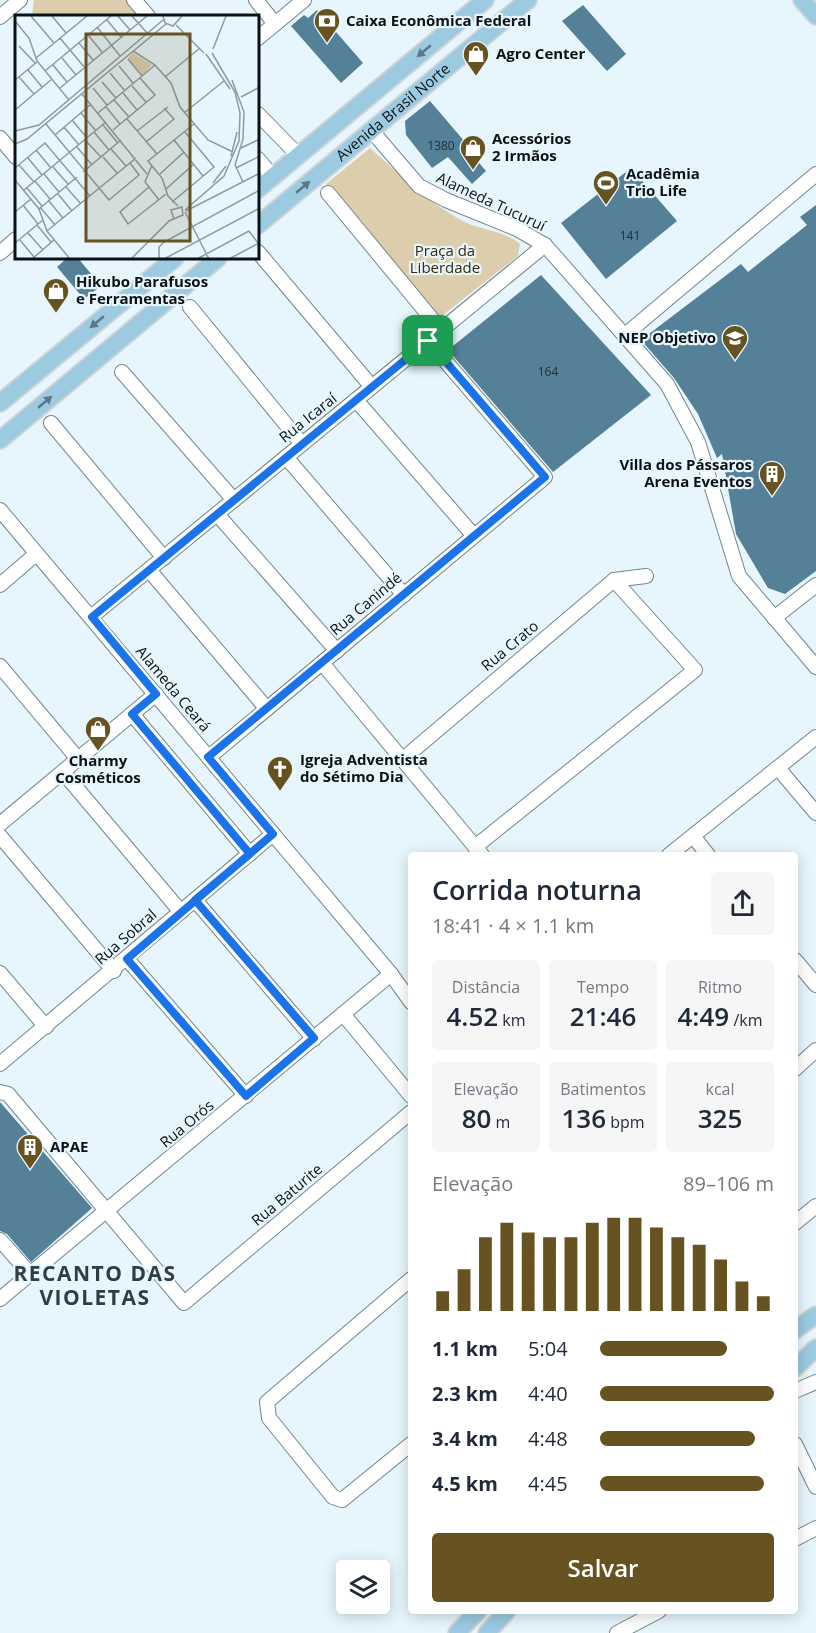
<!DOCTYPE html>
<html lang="pt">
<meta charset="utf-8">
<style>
body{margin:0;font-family:"Open Sans",sans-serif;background:#f6f6f7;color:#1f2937;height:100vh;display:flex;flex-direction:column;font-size:22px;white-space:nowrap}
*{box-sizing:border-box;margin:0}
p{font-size:20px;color:#747a83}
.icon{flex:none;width:33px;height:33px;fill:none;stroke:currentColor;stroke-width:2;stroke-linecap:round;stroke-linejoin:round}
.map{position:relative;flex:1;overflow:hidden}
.panel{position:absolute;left:408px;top:852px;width:390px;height:762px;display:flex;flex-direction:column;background:#fff;border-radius:6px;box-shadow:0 3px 15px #0003}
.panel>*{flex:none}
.tools{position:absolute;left:336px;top:1560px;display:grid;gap:12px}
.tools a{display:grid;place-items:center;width:54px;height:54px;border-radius:6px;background:#fff;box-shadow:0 3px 15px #0003;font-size:30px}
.pin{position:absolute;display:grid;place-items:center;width:51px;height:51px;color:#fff;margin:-26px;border-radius:12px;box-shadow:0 3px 9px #0006}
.round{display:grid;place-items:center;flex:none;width:63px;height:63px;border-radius:6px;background:#f6f6f7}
.headline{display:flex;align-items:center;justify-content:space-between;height:102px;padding:0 24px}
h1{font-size:27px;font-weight:600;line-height:45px}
.metrics{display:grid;grid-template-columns:repeat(3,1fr);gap:9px;height:102px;padding:6px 24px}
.metrics div{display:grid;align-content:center;border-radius:6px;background:#f6f6f7;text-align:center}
.metrics b{font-size:26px;font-weight:600}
.metrics small{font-size:16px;font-weight:400}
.metrics p{font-size:16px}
.chart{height:168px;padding:12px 24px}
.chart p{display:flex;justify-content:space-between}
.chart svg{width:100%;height:108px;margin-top:6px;stroke:#675322;stroke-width:6}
.cta{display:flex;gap:12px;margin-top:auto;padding:12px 24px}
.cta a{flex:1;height:69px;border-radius:6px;background:#675322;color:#fff;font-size:24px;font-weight:600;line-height:69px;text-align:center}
ul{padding:0 24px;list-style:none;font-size:20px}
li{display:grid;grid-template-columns:96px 72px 1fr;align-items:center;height:45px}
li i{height:15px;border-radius:8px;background:#675322}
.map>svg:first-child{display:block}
.green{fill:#dccead}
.building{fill:#548197}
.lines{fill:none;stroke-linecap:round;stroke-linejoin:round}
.minor-casing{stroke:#75858d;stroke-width:16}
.major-casing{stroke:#d3d4d5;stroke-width:20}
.minor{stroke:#fff;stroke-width:14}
.major{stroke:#9bcae1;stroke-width:16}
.oneway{fill:#5a7785}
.route-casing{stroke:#fff;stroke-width:12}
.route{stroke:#1a73e8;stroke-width:8}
.labels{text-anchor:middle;stroke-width:4.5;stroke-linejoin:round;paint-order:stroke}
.number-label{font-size:12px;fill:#1d2d35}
.poi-label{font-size:15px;font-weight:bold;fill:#0b1114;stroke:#e7f6fd;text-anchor:start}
.street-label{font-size:15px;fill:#0b1114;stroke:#e7f6fd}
.park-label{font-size:15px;fill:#382a06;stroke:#e7f6fd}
.district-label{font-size:21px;font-weight:bold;letter-spacing:1.5px;fill:#2f3d44;stroke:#e7f6fd}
.inset-road{fill:none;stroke:#8f9aa0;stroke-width:1.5}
.view{fill:#675322;fill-opacity:0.15;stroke:#675322;stroke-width:3}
.inset-edge{fill:none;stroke:#0b1114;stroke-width:3}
</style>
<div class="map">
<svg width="816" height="1633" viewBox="0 0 816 1633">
<rect width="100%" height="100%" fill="#e7f6fd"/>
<g class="green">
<polygon points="34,0 128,0 142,16 32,16"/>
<path d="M370 148C398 173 428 202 461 220 480 231 502 229 520 244L518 256 439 318 326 184Z"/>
</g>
<g class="building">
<polygon points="583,5 626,54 607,71 562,21"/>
<polygon points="317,10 363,63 341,83 291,26 304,15 308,18"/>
<polygon points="430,101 477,156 475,158 486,171 472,184 448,157 432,168 406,135 405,121"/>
<polygon points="631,168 677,221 606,279 561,223"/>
<polygon points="816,205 816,571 785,594 768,588 736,534 722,454 717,458 698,414 674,378 641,340 741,264 748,272 807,225 800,217"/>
<polygon points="67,258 78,258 101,286 84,299 57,267"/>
<polygon points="541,275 651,395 553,472 448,350"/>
<polygon points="0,1102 92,1208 31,1262 7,1234 0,1231"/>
</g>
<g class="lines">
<g class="minor-casing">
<g id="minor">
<polyline points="134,0 148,16"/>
<polyline points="256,0 275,24"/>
<polyline points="0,17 20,0"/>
<polyline points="258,38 304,0"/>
<polyline points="258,114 298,155"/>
<polyline points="371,130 419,186 446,200 517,229 545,245 667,384 698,442 739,576 816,667"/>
<polyline points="0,138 16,157"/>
<polyline points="258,159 273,177"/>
<polyline points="328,193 441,330"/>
<polyline points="258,252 372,387"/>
<polyline points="0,253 16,239"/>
<polyline points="190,307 302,444"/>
<polyline points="625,335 816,174"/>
<polyline points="122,372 234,500"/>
<polyline points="356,400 474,536"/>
<polyline points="51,423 164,558"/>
<polyline points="286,457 404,595"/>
<polyline points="0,510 391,974 411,1002"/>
<polyline points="217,514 337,651"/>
<polyline points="149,570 267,709"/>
<polyline points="0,585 36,554"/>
<polyline points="91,617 545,245"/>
<polyline points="774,618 816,585"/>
<polyline points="322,663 482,855"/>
<polyline points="0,666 78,759"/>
<polyline points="132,714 250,854"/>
<polyline points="209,757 545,477 428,341"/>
<polyline points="403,759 614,580 646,576"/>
<polyline points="778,768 816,813"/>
<polyline points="63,772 181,912"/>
<polyline points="0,824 156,694"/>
<polyline points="0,836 114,971"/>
<polyline points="693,836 708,855"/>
<polyline points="475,847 695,670 614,580"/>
<polyline points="669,855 816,737"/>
<polyline points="195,900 314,1039"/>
<polyline points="127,959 246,1096"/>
<polyline points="795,960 816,985"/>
<polyline points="0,973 46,1027"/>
<polyline points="343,1014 411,1096"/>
<polyline points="0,1064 273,834"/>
<polyline points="795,1069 816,1050"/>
<polyline points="0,1092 8,1094 184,1303 411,1112"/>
<polyline points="795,1223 816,1206"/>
<polyline points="0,1240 30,1274"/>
<polyline points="411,1279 267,1402 269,1418 333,1497 342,1500 411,1444"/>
<polyline points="0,1299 391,974"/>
<polyline points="795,1391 816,1382"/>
<polyline points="795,1444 816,1487"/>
<polyline points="795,1539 816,1528"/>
<polyline points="617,1633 659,1611"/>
</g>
</g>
<g class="major-casing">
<g id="major">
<polyline points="802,0 816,16"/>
<polyline points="258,189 485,0"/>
<path id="s1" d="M258 225 528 0"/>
<polyline points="0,403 175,258"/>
<polyline points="0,440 218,258"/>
<polyline points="795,1330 816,1315"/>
<polyline points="795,1368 816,1348"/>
<polyline points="457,1633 478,1611"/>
<polyline points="487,1633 507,1611"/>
</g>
</g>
<use href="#minor" class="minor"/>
<use href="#major" class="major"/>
</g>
<defs><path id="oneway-solid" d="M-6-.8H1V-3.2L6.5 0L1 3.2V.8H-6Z" transform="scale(1.5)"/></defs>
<g class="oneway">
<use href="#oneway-solid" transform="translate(424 51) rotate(140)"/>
<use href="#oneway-solid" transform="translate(303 187) rotate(-40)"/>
<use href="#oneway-solid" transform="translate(97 322) rotate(140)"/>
<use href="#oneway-solid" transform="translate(45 402) rotate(-40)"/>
</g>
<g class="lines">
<g class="route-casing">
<polyline id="route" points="428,341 545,477 208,757 273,834 127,959 246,1096 314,1038 195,900 250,854 132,714 156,694 92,617 428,341"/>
</g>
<use href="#route" class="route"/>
</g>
<defs>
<g id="bank-pin" transform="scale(1.35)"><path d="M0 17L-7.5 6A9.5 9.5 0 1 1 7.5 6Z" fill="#675322" stroke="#e7f6fd"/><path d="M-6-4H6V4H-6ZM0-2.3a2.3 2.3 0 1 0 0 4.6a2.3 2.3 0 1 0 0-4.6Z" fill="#fff"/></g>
<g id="shop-pin" transform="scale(1.35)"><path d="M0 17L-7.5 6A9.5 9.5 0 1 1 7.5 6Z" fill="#675322" stroke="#e7f6fd"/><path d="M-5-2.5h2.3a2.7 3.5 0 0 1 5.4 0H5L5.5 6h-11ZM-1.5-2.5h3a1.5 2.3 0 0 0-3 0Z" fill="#fff"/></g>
<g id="stadium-pin" transform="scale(1.35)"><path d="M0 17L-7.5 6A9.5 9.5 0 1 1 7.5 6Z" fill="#675322" stroke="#e7f6fd"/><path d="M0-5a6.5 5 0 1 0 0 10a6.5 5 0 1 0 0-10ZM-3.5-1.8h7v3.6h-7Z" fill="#fff"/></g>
<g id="school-pin" transform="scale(1.35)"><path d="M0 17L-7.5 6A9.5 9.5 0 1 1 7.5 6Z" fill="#675322" stroke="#e7f6fd"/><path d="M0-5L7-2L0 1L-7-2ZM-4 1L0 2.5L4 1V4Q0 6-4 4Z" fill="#fff"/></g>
<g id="building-pin" transform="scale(1.35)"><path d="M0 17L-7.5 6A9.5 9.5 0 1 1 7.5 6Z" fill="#675322" stroke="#e7f6fd"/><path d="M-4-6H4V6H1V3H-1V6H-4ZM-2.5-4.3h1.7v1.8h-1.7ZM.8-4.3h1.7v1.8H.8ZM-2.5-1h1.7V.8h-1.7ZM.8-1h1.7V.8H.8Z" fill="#fff"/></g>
<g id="church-pin" transform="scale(1.35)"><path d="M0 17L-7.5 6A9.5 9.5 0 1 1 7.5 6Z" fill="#675322" stroke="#e7f6fd"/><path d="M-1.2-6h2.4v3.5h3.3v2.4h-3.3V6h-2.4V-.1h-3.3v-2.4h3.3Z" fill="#fff"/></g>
</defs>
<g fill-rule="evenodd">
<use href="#bank-pin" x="327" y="21"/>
<use href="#shop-pin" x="476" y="54"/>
<use href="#shop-pin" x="473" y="148"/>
<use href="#stadium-pin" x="606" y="183"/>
<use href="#shop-pin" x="56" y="291"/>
<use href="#school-pin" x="735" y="338"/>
<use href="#building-pin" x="772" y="474"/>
<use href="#shop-pin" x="98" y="729"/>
<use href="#church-pin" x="280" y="769"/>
<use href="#building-pin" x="30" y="1147"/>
</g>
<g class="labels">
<g class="number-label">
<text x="441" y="150">1380</text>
<text x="630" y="240">141</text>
<text x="548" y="376">164</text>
</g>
<g class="poi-label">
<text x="346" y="26">Caixa Econômica Federal</text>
<text x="496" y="59">Agro Center</text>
<text x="492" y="144">Acessórios<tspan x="492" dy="17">2 Irmãos</tspan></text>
<text x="626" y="179">Acadêmia<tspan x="626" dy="17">Trio Life</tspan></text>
<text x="76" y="287">Hikubo Parafusos<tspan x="76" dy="17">e Ferramentas</tspan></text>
<text x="716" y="343" text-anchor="end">NEP Objetivo</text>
<text x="752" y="470" text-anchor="end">Villa dos Pássaros<tspan x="752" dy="17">Arena Eventos</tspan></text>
<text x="300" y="765">Igreja Adventista<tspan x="300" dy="17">do Sétimo Dia</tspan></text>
<text x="98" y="766" text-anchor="middle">Charmy<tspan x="98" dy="17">Cosméticos</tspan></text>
<text x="50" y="1152">APAE</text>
</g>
<g class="street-label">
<text dy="5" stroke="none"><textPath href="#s1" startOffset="176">Avenida Brasil Norte</textPath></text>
<text transform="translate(491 202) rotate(25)" y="5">Alameda Tucuruí</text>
<text transform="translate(308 418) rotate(-39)" y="5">Rua Icaraí</text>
<text transform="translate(366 604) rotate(-40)" y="5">Rua Canindé</text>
<text transform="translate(510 646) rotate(-40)" y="5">Rua Crato</text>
<text transform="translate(173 689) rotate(50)" y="5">Alameda Ceará</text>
<text transform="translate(126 937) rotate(-41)" y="5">Rua Sobral</text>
<text transform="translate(187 1124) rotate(-40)" y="5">Rua Orós</text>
<text transform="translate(287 1195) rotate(-40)" y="5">Rua Baturite</text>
</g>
<g class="park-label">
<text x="445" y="256">Praça da<tspan x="445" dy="17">Liberdade</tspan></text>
</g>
<g class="district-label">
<text x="95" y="1281">RECANTO DAS<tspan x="95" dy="24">VIOLETAS</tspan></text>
</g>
</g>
<g transform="translate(15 15)">
<rect width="244" height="244" fill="#e7f6fd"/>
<path d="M118 38 137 50 127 60 113 43Z" fill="#dccead"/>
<path class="inset-road" d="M16 1 39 28M37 1 51 18M103 1 115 15M117 1 133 19M148 1 150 8 158 11 167 1M92 5 106 22M0 6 14 23 22 46 54 85M161 10 189 38M82 12 105 41M73 20 87 37M45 23 70 53M64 28 78 45M4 31 20 48M198 34 211 1M118 36 140 50 156 68 165 92 193 125 218 137M191 39 215 74M21 43 72 1M47 43 61 60M113 44 127 61M38 50 52 67M104 51 118 68M13 55 27 72M30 56 96 1M95 58 110 76M4 62 19 79M150 62 185 33M0 65 22 47M217 65 229 97 228 124 220 150 228 167M87 67 101 83M117 71 131 87M45 73 132 1M78 73 92 90M108 78 122 95M67 79 132 159M226 82 245 72M99 85 114 102M91 92 105 109M0 95 37 64M66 98 81 116M83 98 140 50M169 98 209 66M112 104 142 139M57 105 72 123M31 109 94 185 124 160 115 148M88 110 103 128M49 112 64 130M98 115 140 80 125 63M0 116 24 110 148 5M122 116 153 92M79 117 94 135M40 120 75 90M70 125 86 142M159 125 188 161M131 127 159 104 149 93M0 129 12 124 151 9M62 132 77 150M226 133 245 124M96 134 111 151M21 135 36 153M216 141 222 117M88 142 102 158M13 143 27 160M4 150 19 167M137 150 130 167 144 185M38 152 53 169M0 153 30 128 75 181M221 153 245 141M68 157 106 125M29 159 44 177M145 159 169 137M0 165 24 194 32 216 55 244M20 166 35 184M198 168 211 151M51 172 66 189M134 172 105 197 113 209 151 179M12 173 27 191M151 174 179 149M9 175 91 107M43 179 57 196M33 185 48 203M157 187 199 152 170 117M8 190 23 209M163 191 153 181 147 163 133 146 179 109M25 192 40 210M24 194 62 162M170 195 209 161 224 126 225 98 220 77 197 38M171 196 245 158M0 197 16 184M170 197 194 244M22 210 36 227M32 216 121 143M13 218 28 235M5 225 19 242M0 228 28 205M17 244 39 225M116 244 154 206 168 200 167 192 156 195 159 204M144 244V232L149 227 245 175M149 244 245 193M182 244 234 216 243 228M214 244 244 228"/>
<path class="view" d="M71 19H175V226H71Z"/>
<rect width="244" height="244" class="inset-edge"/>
</g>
</svg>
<div class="tools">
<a><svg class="icon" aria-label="layers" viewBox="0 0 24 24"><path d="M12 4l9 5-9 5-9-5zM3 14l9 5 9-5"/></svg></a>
</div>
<div class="pin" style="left:428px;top:341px;background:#1e9e55"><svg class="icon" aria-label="arrive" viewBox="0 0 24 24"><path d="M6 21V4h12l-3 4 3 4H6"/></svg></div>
<section class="panel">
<div class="headline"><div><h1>Corrida noturna</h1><p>18:41 · 4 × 1.1 km</p></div><a class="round"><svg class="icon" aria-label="share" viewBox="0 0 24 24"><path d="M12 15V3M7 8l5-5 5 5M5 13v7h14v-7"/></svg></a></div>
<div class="metrics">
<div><p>Distância</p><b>4.52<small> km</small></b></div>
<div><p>Tempo</p><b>21:46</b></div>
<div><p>Ritmo</p><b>4:49<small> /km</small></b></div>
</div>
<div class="metrics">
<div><p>Elevação</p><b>80<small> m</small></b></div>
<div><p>Batimentos</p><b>136<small> bpm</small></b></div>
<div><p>kcal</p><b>325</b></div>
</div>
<div class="chart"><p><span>Elevação</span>89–106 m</p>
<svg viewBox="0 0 160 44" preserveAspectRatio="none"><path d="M5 44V36M15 44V27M25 44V14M35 44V8M45 44V12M55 44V14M65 44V14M75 44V8M85 44V6M95 44V6M105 44V10M115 44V14M125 44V17M135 44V23M145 44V32M155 44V38"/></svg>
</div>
<ul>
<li><b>1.1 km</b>5:04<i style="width:73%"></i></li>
<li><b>2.3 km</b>4:40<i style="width:100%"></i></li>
<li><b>3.4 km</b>4:48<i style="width:89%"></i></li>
<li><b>4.5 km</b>4:45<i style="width:94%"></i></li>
</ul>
<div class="cta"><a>Salvar</a></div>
</section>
</div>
